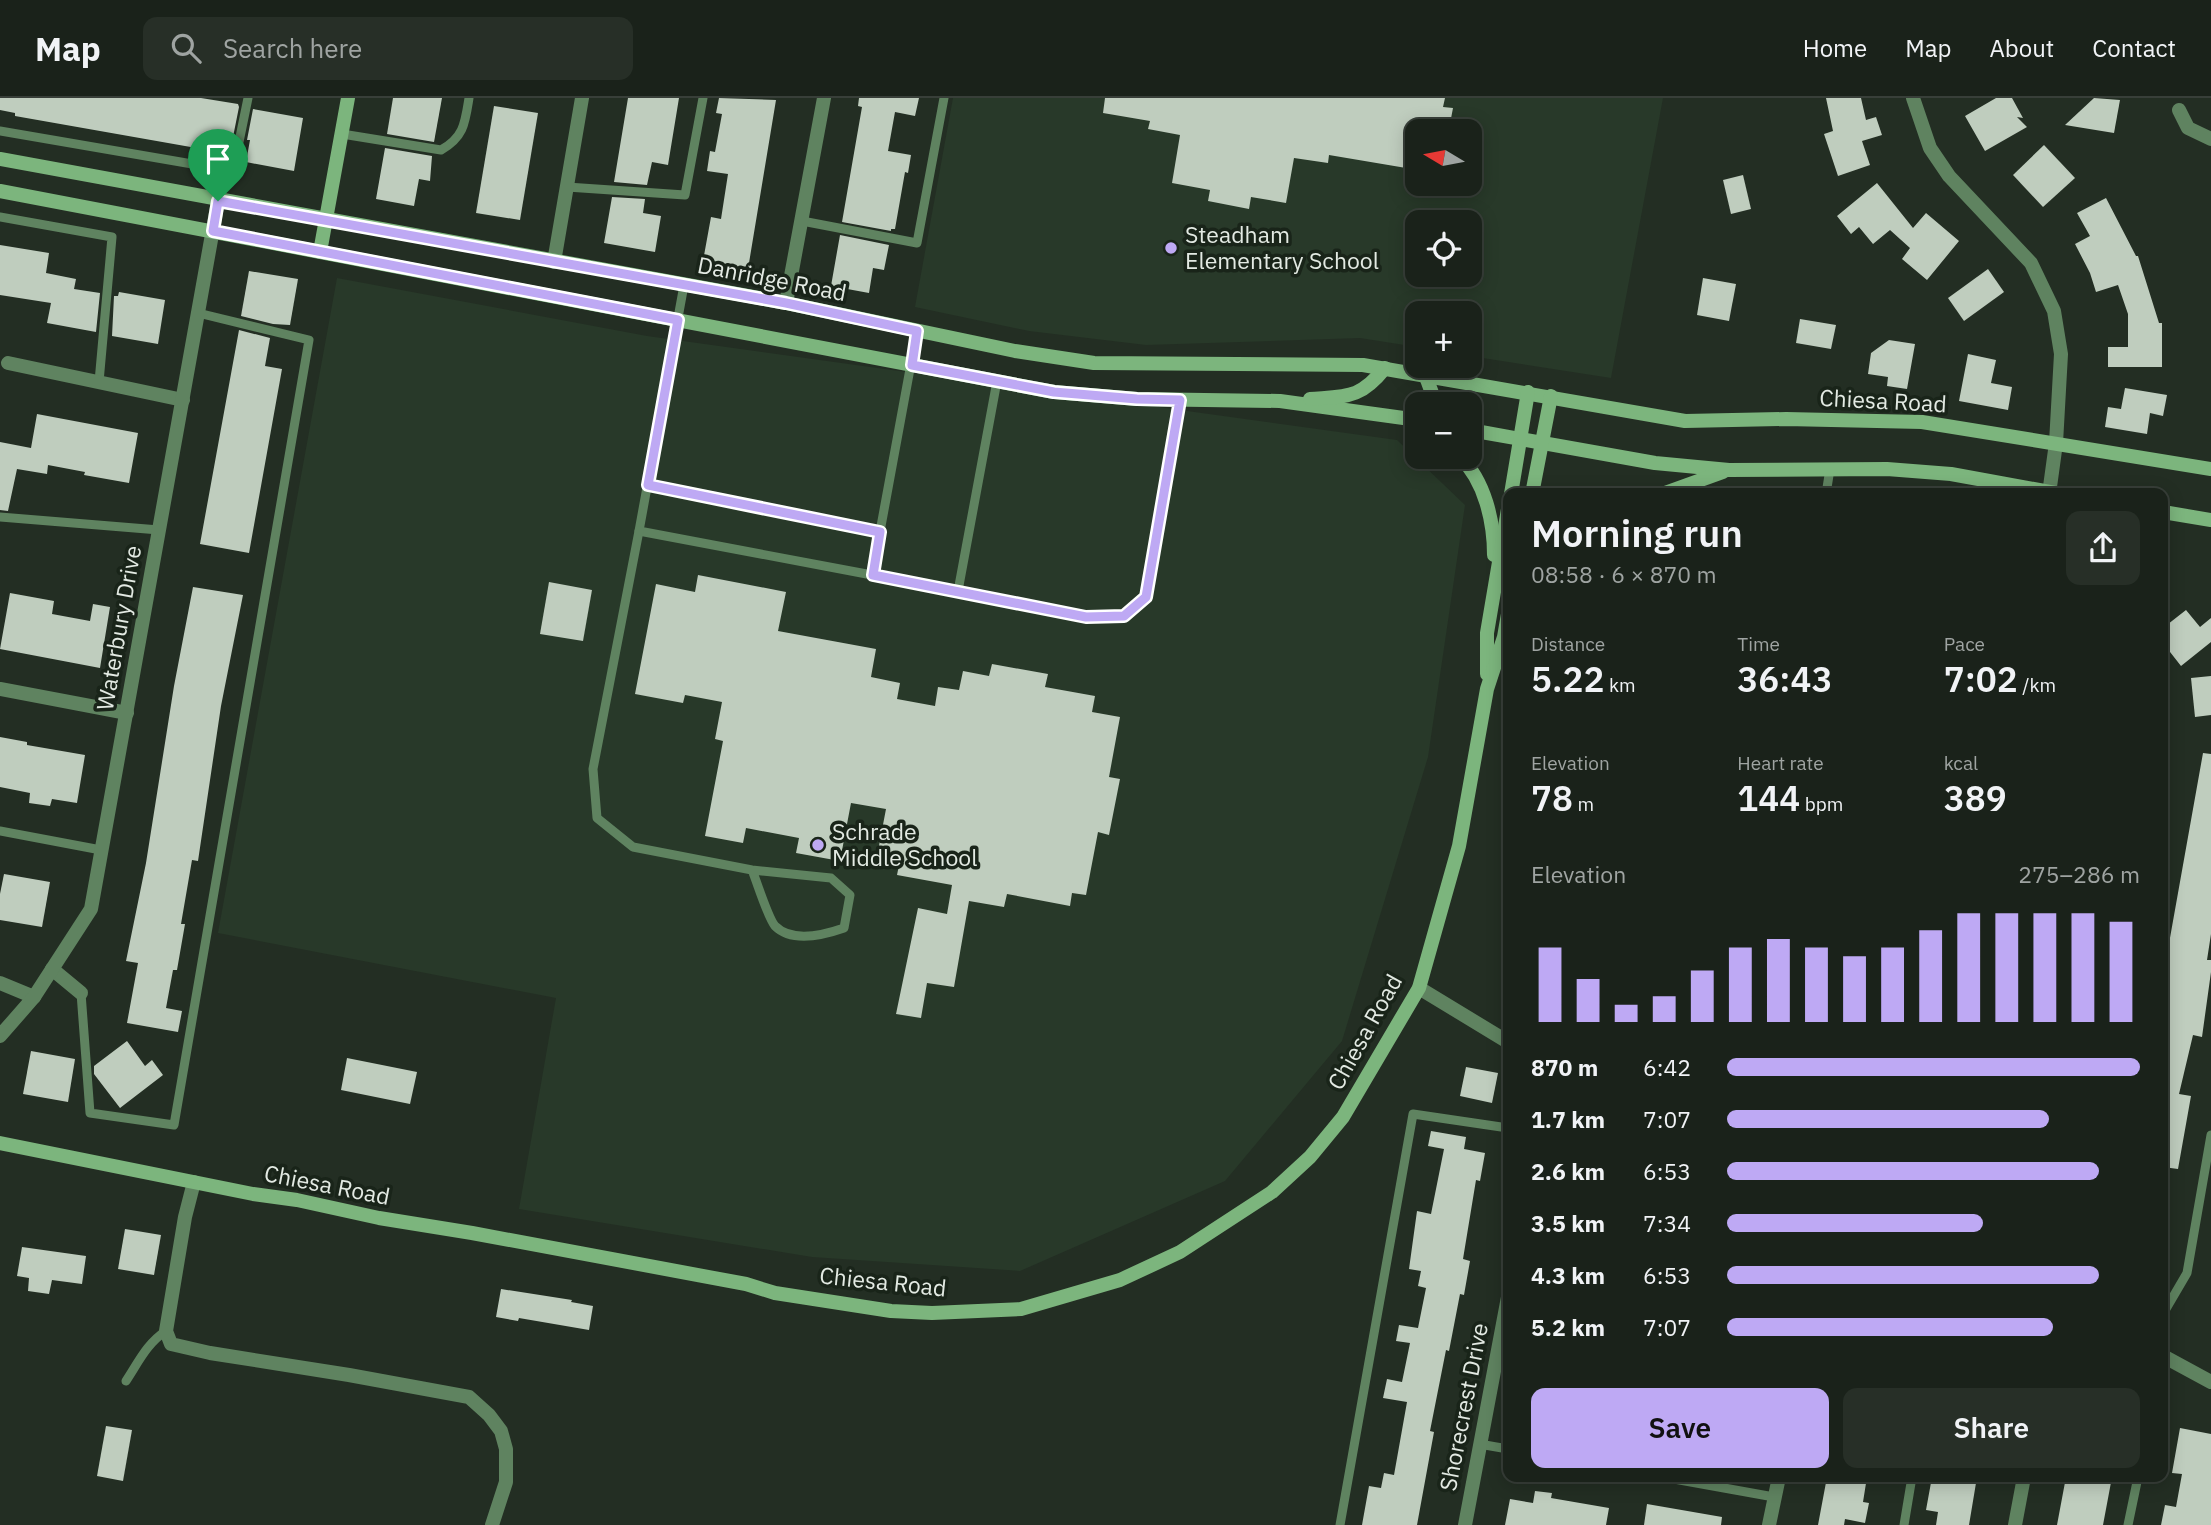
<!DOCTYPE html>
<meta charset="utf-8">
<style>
body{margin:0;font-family:"IBM Plex Sans",sans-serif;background:#272f27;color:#f1f3f6;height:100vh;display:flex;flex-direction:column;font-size:26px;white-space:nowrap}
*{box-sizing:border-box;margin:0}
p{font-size:23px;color:#9fa4a2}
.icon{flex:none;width:38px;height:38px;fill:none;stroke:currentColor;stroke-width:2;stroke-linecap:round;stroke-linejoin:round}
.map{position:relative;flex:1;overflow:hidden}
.details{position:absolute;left:1503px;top:390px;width:665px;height:994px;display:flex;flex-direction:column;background:#1a221a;border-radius:14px;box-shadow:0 4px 18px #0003,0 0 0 2px #383f39}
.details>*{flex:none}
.needle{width:46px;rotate:280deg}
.buttons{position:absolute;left:1405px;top:21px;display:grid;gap:14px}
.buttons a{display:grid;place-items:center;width:77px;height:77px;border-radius:14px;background:#1a221a;box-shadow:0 4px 18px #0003,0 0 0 2px #383f39;font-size:35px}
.pin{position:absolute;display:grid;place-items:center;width:60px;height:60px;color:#fff;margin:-72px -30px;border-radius:50% 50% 50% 0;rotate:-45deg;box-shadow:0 0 7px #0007}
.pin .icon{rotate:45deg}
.round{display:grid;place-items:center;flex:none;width:74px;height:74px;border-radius:14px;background:#272f27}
.headline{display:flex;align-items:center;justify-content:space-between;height:119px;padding:0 28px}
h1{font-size:38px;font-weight:600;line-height:52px}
.stats{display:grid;grid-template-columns:repeat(3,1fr);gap:10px;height:119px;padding:7px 28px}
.stats div{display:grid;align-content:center}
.stats b{font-size:35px;font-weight:600}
.stats small{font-size:19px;font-weight:400}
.stats p{font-size:19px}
.chart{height:196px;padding:14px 28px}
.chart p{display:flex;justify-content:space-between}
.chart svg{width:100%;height:126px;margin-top:7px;stroke:#bea9f4;stroke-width:6}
.primary-button{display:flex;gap:14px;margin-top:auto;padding:14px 28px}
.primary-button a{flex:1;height:80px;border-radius:14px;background:#bea9f4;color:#111;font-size:28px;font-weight:600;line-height:80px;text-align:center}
.primary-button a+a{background:#272f27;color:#f1f3f6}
ul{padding:0 28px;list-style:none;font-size:23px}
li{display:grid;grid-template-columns:112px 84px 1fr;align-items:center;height:52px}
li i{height:18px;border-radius:9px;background:#bea9f4}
header{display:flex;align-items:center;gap:42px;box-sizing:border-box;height:98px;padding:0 35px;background:#1a221a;border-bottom:2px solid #383f39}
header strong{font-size:33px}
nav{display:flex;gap:38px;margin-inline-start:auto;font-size:24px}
.search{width:490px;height:63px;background:#272f27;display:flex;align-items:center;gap:18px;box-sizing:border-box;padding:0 24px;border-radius:14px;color:#9fa4a2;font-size:26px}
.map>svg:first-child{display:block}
.built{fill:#283929;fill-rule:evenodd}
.building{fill:#bfcdbe}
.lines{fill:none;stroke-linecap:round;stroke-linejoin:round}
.lane{stroke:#5f8360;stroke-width:9}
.street{stroke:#5f8360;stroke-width:14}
.secondary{stroke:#7cb57d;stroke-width:14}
.route-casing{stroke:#fff;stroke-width:14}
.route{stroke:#bea9f4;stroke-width:9}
.poi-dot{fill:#bea9f4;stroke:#192419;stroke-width:2.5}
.labels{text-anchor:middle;stroke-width:7;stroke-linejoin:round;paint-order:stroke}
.poi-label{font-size:23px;fill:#e3eae3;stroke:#192419;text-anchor:start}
.street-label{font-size:23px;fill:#e3eae3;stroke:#192419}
</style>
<header>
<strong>Map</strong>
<div class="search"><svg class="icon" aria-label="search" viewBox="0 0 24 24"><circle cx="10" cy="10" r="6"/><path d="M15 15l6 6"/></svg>Search here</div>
<nav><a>Home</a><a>Map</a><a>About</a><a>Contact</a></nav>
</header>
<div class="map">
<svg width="2211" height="1427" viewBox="0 0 2211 1427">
<rect width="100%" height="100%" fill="#232e23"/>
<g class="built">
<path d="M953 0H1663L1611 280 1470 258V215H1418L1417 249 1360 240 1146 247 1029 233 915 209ZM1418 33H1470V86H1418ZM1418 124H1470V177H1418Z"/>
<polygon points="337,180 647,238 1397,342 1465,407 1428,659 1342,943 1225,1083 1020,1173 812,1159 519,1111 556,900 218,835"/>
</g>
<g class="building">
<polygon points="0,0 201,0 238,6 239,9 233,39 205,34 202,51 15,18 15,15 0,12"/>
<polygon points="393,0 442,0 434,44 387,36"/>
<polygon points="628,0 679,0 668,67 652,64 647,87 614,84"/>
<polygon points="719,0 776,2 748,171 703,163 711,119 721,121 728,76 707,73 710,53 715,54 722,16 716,15"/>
<polygon points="859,0 919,0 915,18 895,14 888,53 911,57 908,75 905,74 895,131 891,131 891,133 842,124 862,9 858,8"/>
<polygon points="1105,0 1445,0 1443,9 1453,10 1449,31 1439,29 1439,33 1418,33 1418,72 1329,57 1328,65 1294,60 1286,105 1251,99 1249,111 1208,103 1210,92 1172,85 1180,37 1148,31 1150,23 1103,15"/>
<polygon points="1826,0 1861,0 1866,22 1876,19 1882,37 1862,43 1870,67 1838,78 1824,36 1833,33"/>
<polygon points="1996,0 2012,0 2023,20 2017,19 2027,29 1985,53 1965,18"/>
<polygon points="2094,0 2120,2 2114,35 2065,27"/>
<polygon points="494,8 538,15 520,122 476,115"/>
<polygon points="253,11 303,20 294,73 246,64 250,42 247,42"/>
<polygon points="2044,47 2075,80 2043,109 2013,77"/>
<polygon points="385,50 432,58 430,83 419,81 414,108 376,101"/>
<polygon points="1743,77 1751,111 1731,116 1723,82"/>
<polygon points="1877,85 1913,130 1926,115 1959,143 1927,182 1902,161 1910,150 1890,132 1873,146 1859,129 1851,136 1837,118"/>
<polygon points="612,99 645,101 643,115 661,118 655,154 604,145"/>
<polygon points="2106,100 2136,158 2138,158 2159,225 2162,225 2162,269 2108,269 2108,249 2128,249 2128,216 2118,187 2096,194 2090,175 2075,146 2090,138 2077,115"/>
<polygon points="840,137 889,147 884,172 873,170 869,195 831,188"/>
<polygon points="0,147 49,155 46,175 76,181 74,191 100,195 96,234 47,225 51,205 0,197"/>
<polygon points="1988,171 2004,194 1964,223 1948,200"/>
<polygon points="249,173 298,181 290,227 273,226 241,218"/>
<polygon points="1703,180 1736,186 1729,223 1697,217"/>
<polygon points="119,194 165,202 158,246 112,238 114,198 118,198"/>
<polygon points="1800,221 1836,227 1831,251 1796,245"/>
<polygon points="239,232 270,240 265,268 282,271 249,455 200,446"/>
<polygon points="1889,242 1915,246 1907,291 1887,288 1888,279 1868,276 1871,255"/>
<polygon points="1968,256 1996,262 1991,285 2012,289 2008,312 1959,303"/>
<polygon points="2125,290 2167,297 2163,318 2150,315 2147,336 2105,329 2108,309 2121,311"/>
<polygon points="37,316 138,335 129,385 84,377 85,374 48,367 47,376 17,371 8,413 0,412 0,344 31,350"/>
<polygon points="698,477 786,494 778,533 876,551 871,579 900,585 897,601 935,608 938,589 959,592 963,573 989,578 992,566 1048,576 1045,589 1095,598 1092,614 1120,619 1109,679 1120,681 1109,737 1098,734 1086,797 1072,795 1070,808 1007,796 1004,809 969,803 954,889 927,885 921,920 896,916 918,810 947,816 952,787 897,777 900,762 877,758 886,711 851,705 840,763 796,755 799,740 746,730 743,745 705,738 723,643 715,641 722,604 685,597 683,605 635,596 656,486 695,494"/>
<polygon points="549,484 592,492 583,543 540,536"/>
<polygon points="193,489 243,497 221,608 198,763 192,762 181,826 185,826 177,872 173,872 166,910 182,913 178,934 127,925 138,865 126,863 146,765 174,588"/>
<polygon points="10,495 54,503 52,516 90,523 93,506 110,509 100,570 0,551"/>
<polygon points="2186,512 2200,529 2211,520 2211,544 2181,568 2163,545 2163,530"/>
<polygon points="2211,578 2211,617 2195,619 2191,580"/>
<polygon points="0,639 27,644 27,647 85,657 77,705 52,701 50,708 29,705 30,695 0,689"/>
<polygon points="2203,655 2211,656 2211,836 2207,862 2211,862 2211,874 2202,939 2193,937 2179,996 2191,998 2178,1071 2163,1069 2163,879"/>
<polygon points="4,776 50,784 42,829 0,822 0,796"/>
<polygon points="127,943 145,968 152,962 163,977 120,1010 94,976 94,968"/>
<polygon points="31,953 75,961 68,1004 23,996"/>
<polygon points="347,960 417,974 410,1006 341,992"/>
<polygon points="1466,969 1498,975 1492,1005 1460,998"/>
<polygon points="1431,1033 1466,1039 1464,1051 1485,1055 1480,1083 1476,1082 1463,1161 1470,1163 1464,1197 1460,1196 1449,1253 1446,1252 1430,1333 1434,1334 1417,1427 1362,1427 1369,1388 1381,1390 1384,1375 1394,1377 1407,1304 1383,1300 1387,1281 1402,1284 1410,1245 1396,1243 1399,1227 1418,1230 1426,1190 1418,1188 1421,1173 1409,1171 1417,1113 1431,1116 1444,1051 1428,1048"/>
<polygon points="125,1131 161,1137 154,1177 118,1171"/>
<polygon points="22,1149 86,1158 82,1186 52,1182 49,1196 28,1193 29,1180 17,1178"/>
<polygon points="501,1191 572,1202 571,1204 593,1208 589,1232 519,1220 518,1223 496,1219"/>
<polygon points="106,1328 132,1332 123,1383 97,1378"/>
<polygon points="2180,1330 2211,1336 2211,1427 2161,1427 2165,1407 2176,1409 2182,1376 2172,1375"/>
<polygon points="1827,1379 1867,1379 1863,1404 1869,1405 1865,1425 1845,1421 1844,1427 1818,1427"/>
<polygon points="1932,1379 1977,1379 1969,1427 1936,1427 1938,1414 1926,1412"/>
<polygon points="2066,1379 2112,1379 2103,1427 2057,1427"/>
<polygon points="1535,1393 1552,1395 1551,1400 1609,1410 1606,1427 1505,1427 1510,1401 1533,1405"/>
<polygon points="1647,1406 1722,1419 1721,1427 1644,1427"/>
</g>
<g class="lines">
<g class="lane">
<polyline points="0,33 233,73 248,0"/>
<path d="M342 36 441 52C464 39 465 25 469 0"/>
<polyline points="567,89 685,97 703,0"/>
<polyline points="0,119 112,139 99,284"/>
<polyline points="802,123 917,145 944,0"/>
<polyline points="684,187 639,433 872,477"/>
<polyline points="917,233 872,477 958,493 997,283"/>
<polyline points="647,387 880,434"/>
<polyline points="1826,396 1830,371"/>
<polyline points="0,419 159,432"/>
<path d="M639 433 593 671 597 720 633 749 752 772 831 780 850 797 844 830C824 837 792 845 775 828 768 820 757 784 752 772"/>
<polyline points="958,493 1086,519 1124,518 1146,499 1179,302"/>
<polyline points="0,733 101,752"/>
<polyline points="81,895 90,1015 174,1027 309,242 198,215"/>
<polyline points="2163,1216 2187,1175 2211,1037"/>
<path d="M126 1283C138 1265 147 1245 166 1233"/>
<polyline points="1479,1346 1508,1351"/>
<polyline points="1663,1379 1774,1399"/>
<polyline points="1340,1427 1413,1016 1508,1030"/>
<polyline points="1904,1427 1912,1379"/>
<polyline points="2128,1427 2138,1379"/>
</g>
<g class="street">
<polyline points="1913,0 1930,50 1949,78 2031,165 2054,213 2061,256 2056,345 2049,396"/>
<polyline points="2179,12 2188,30 2211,41"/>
<polyline points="554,164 582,0"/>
<polyline points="786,205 824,0"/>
<polyline points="8,265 183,302"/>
<polyline points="0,591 127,615"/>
<polyline points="52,871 81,895"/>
<polyline points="0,885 34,899"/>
<polyline points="1419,890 1508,944"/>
<polyline points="0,938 34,899 91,811 218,103"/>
<polyline points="194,1084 185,1119 166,1233 171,1246 210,1255 349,1277 469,1299 489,1317 501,1333 506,1351 506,1384 492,1427"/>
<polyline points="2163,1258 2211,1284"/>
<polyline points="1465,1427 1508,1199"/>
<polyline points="1769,1427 1779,1379"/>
<polyline points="2015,1427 2024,1379"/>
</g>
<g class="secondary">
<polyline points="0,61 786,205 1015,253 1094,265 1363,267 1685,323 1786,321 1922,324 2211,371"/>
<polyline points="0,93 1054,294 1137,301 1280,303 1418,322"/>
<polyline points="320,154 348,0"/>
<polyline points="1425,276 1436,306"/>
<path d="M1310 301C1347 298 1360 301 1385 270"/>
<polyline points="1470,332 1655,365 1729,372 1887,371 1951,376 2061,396"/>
<path d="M1460 359C1485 383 1494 424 1494 457"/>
<polyline points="1511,396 1528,294"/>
<polyline points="1532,396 1551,298"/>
<polyline points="1662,396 1723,374"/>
<polyline points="2163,414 2211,422"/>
<polyline points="1487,576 1487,535 1508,411"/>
<polyline points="0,1045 253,1096 297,1102 379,1120 472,1135 746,1186 775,1195 891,1213 932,1215 1021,1211 1120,1182 1180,1154 1272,1094 1310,1059 1343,1019 1419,890 1459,748 1487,591 1504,539 1508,516"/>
</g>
</g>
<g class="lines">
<g class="route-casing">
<polygon id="route" points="218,103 786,205 917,233 912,267 1054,294 1137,301 1180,302 1146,499 1124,518 1086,519 873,477 880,434 648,387 678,222 213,133"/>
</g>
<use href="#route" class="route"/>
</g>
<g class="poi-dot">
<circle cx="1171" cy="150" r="7"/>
<circle cx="818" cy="747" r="7"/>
</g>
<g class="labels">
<g class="poi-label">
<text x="1185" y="145">Steadham<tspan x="1185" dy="26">Elementary School</tspan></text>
<text x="832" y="742">Schrade<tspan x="832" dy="26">Middle School</tspan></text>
</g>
<g class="street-label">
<text transform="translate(772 181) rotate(11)" y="8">Danridge Road</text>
<text transform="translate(1883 303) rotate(3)" y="8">Chiesa Road</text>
<text transform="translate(119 530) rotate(-80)" y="8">Waterbury Drive</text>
<text transform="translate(1365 934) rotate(-61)" y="8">Chiesa Road</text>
<text transform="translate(327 1087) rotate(11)" y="8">Chiesa Road</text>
<text transform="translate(883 1184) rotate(6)" y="8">Chiesa Road</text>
<text transform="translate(1464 1309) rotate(-79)" y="8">Shorecrest Drive</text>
</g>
</g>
</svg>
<div class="buttons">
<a><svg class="needle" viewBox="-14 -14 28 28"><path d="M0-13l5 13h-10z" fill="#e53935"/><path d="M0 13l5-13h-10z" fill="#9fa4a2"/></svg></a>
<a><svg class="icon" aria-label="locate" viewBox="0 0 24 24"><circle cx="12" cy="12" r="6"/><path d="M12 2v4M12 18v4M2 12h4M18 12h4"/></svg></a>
<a>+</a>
<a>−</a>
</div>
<div class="pin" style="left:218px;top:103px;background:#1e9e55"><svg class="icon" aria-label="arrive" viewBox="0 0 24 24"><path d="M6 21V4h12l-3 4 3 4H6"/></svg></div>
<section class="details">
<div class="headline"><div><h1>Morning run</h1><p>08:58 · 6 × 870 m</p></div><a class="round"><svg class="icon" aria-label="share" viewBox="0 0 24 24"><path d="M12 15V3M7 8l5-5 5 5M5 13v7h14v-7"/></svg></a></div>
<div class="stats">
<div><p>Distance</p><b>5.22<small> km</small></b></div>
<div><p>Time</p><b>36:43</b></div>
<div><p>Pace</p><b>7:02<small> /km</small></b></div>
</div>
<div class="stats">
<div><p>Elevation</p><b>78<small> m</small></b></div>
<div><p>Heart rate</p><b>144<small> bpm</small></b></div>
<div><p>kcal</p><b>389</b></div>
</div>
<div class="chart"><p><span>Elevation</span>275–286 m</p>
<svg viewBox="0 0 160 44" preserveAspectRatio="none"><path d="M5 44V18M15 44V29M25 44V38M35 44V35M45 44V26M55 44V18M65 44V15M75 44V18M85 44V21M95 44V18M105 44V12M115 44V6M125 44V6M135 44V6M145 44V6M155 44V9"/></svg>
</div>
<ul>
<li><b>870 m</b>6:42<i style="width:100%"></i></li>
<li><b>1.7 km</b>7:07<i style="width:78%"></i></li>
<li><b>2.6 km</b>6:53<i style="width:90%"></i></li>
<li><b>3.5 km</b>7:34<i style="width:62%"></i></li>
<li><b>4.3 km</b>6:53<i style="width:90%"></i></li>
<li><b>5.2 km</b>7:07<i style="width:79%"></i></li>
</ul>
<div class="primary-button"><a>Save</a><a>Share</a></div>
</section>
</div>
